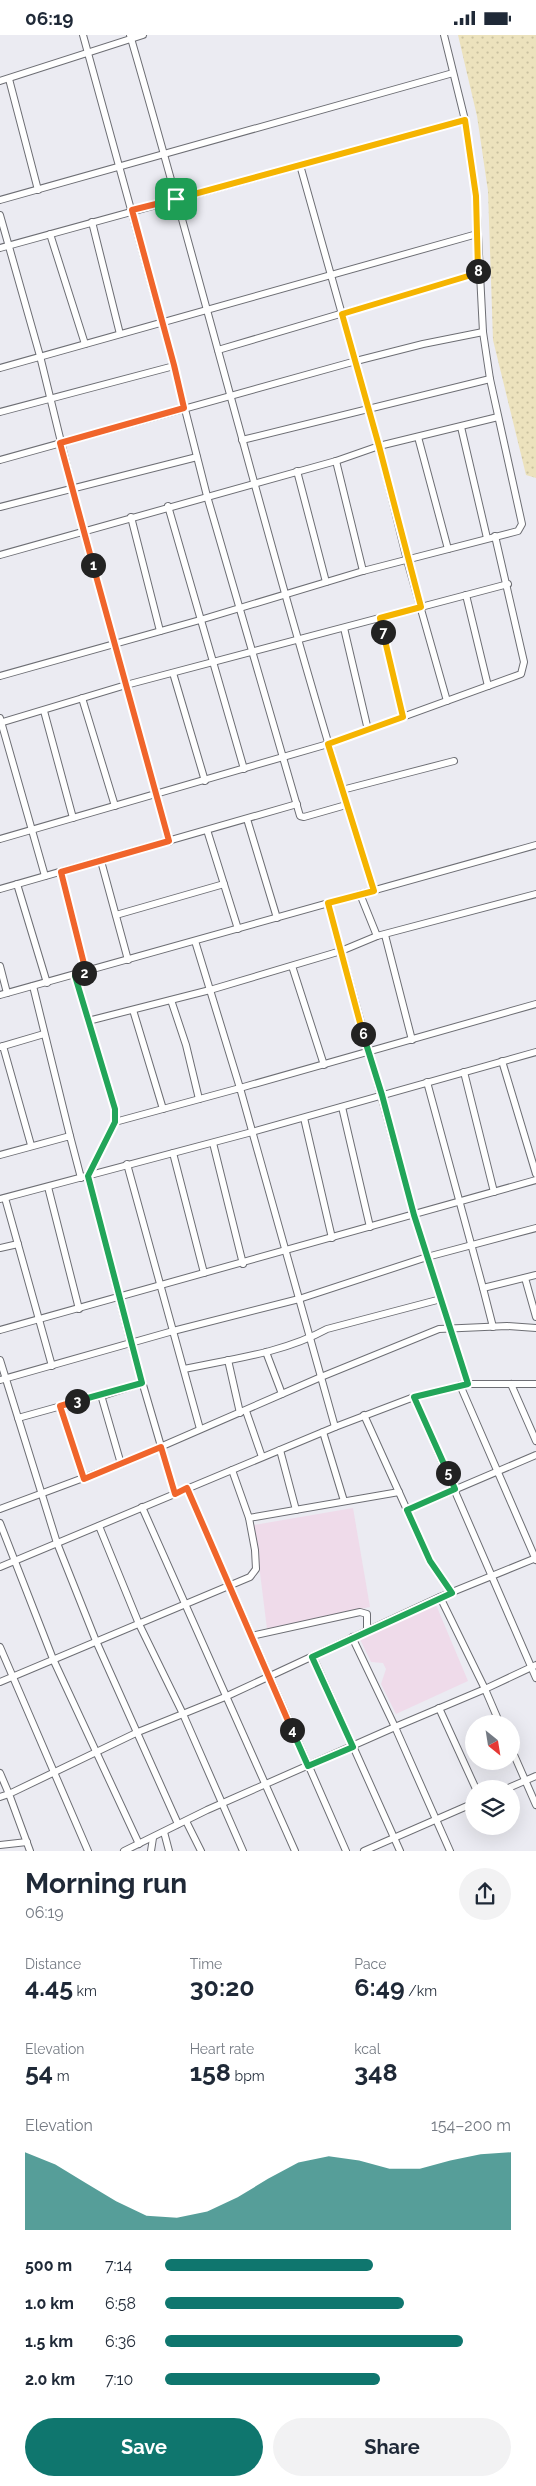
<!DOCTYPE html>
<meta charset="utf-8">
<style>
body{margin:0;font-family:Raleway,sans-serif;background:#f2f2f3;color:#1f2937;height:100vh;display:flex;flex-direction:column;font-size:19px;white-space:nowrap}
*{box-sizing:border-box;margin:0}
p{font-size:16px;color:#747a83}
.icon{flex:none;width:28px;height:28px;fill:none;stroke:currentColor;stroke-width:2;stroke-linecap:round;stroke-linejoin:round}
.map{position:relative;height:1816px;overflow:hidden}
.panel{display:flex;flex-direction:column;background:#fff;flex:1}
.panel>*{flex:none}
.needle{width:32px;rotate:150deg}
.fabs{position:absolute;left:465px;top:1680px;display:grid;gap:10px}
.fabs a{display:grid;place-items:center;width:55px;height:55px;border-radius:50%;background:#fff;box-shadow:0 5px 20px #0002;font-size:25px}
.pin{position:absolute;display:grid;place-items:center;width:42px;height:42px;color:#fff;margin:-21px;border-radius:10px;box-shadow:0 2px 8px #0006}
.km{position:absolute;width:25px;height:25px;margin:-12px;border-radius:50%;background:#222;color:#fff;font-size:14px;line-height:25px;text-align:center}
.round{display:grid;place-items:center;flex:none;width:52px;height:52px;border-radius:26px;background:#f2f2f3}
.overview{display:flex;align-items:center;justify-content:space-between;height:85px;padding:0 25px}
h1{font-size:28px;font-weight:700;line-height:38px}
.stats{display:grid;grid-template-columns:repeat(3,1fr);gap:8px;height:85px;padding:5px 25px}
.stats div{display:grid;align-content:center}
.stats b{font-size:25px;font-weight:700}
.stats small{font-size:14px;font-weight:400}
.stats p{font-size:14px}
.chart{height:140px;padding:10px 25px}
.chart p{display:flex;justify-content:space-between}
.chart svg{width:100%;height:90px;margin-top:5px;fill:#0f766e;opacity:.7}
.button{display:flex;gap:10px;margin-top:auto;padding:10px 25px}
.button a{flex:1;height:58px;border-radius:30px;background:#0f766e;color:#fff;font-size:20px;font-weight:700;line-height:58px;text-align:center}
.button a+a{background:#f2f2f3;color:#1f2937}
ul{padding:0 25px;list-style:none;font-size:16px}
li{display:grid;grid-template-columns:80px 60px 1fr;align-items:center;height:38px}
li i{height:12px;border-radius:6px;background:#0f766e}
.status{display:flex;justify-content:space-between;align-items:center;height:35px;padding:0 25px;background:#fff;direction:ltr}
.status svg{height:14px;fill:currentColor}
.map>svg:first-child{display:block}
.education{fill:#efdbea}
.sand{fill:url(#sand-dots)}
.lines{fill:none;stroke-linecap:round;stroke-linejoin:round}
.minor-casing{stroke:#6d6e74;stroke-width:8}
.minor{stroke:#fff;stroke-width:6}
.split-1-casing{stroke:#fff;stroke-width:10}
.split-2-casing{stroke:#fff;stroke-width:10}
.split-3-casing{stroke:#fff;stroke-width:10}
.split-4-casing{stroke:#fff;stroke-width:10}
.split-5-casing{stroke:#fff;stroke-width:10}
.split-6-casing{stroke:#fff;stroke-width:10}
.split-7-casing{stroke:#fff;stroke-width:10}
.split-8-casing{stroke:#fff;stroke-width:10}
.split-9-casing{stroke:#fff;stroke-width:10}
.split-1{stroke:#f0652b;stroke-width:6}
.split-2{stroke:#f0652b;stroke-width:6}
.split-3{stroke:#22a559;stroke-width:6}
.split-4{stroke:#f0652b;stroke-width:6}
.split-5{stroke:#22a559;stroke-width:6}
.split-6{stroke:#22a559;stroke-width:6}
.split-7{stroke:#f5b400;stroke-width:6}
.split-8{stroke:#f5b400;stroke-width:6}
.split-9{stroke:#f5b400;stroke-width:6}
</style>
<div class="status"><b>06:19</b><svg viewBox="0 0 49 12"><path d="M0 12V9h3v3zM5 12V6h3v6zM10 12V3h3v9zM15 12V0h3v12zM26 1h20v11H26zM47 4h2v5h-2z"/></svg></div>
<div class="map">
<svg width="536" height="1816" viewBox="0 0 536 1816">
<defs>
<pattern id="sand-dots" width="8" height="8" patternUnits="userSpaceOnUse" patternTransform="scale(1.25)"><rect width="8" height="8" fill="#ece2bd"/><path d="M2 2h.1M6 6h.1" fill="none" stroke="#c9c1a1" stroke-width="1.8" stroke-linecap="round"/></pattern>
</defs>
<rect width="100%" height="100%" fill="#ebebf2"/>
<g class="education">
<polygon points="353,1473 370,1572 267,1594 254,1490"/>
<polygon points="434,1565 468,1646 396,1679 381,1649 386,1634 383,1628 371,1627 358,1600"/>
</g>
<polygon class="sand" points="458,0 536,0 536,443 526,440 493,305 488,156 477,81"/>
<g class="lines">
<g class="minor-casing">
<g id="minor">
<polyline points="83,0 174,331 207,461 300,781 304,782 346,770"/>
<path d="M130 0C213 285 283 573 374 856"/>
<polyline points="444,0 465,85"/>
<polyline points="9,44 38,155"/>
<polyline points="0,46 143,0"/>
<polyline points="300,130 379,411 407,525 447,666"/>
<polyline points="0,165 453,38"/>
<polyline points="0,180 40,321 72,452 169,807"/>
<polyline points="92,187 120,299"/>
<polyline points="50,199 85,309"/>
<polyline points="0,213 465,85 476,161 483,297 490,344 522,489 518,496 363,536 200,585 0,641"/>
<polyline points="218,315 479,238"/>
<polyline points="0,333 477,199"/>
<polyline points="0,377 174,331"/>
<polyline points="461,392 487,503"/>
<polyline points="418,402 448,514"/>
<polyline points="242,405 490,344"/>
<polyline points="0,425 356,326 423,309 483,297"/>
<polyline points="336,426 363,536"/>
<polyline points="297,436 326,547"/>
<polyline points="168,471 244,734"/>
<polyline points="0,472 197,422"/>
<polyline points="131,482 160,596"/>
<polyline points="0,520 336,426 379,411 498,382"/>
<polyline points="466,560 488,651"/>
<polyline points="380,583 403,682"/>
<polyline points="344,593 368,695"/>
<polyline points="173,638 205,746"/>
<polyline points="82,663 115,771"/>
<polyline points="44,676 73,783"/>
<polyline points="0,683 45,841"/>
<polyline points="0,688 126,650 508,549"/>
<polyline points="342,755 454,726"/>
<polyline points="247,784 277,883"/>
<polyline points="207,795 238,894"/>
<polyline points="0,804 328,709 521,639 524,627 495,501"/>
<polyline points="101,826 128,925"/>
<polyline points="61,837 86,937"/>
<polyline points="17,849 47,948"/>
<polyline points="0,854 297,769"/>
<polyline points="360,859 377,901"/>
<polyline points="328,868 414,1180 468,1349"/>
<polyline points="116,880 224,849"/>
<polyline points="385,900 412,1005"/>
<polyline points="195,906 240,1053 536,969"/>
<polyline points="0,931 7,958"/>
<polyline points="292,931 324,1030"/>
<polyline points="75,941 115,1074 115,1087 88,1141 131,1309 175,1459"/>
<polyline points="33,951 70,1101"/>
<polyline points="0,960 536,810"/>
<polyline points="171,965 186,1010 199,1064"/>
<polyline points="133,975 163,1074"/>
<polyline points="88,986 210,955 341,916 377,901 536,859"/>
<polyline points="3,1011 31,1110"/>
<polyline points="0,1012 44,999"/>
<polyline points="502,1026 536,1139"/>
<polyline points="464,1037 494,1157"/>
<polyline points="427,1047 483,1253 536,1240"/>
<polyline points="342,1072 370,1192"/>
<polyline points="304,1083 332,1203"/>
<polyline points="115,1087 240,1053 335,1392"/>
<polyline points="213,1108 243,1229"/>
<polyline points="173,1118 204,1238"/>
<polyline points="0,1120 70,1101 81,1143"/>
<polyline points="127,1129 200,1394"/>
<polyline points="48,1152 79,1274"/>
<polyline points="5,1163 52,1331"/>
<polyline points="0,1164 252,1097 536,1017"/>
<polyline points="0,1213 18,1209"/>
<polyline points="525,1243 536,1282"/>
<polyline points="483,1253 493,1292"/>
<polyline points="0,1295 536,1145"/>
<polyline points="266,1317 282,1359"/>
<polyline points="0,1325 57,1508 96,1606 178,1789"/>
<polyline points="228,1325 240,1378"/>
<path d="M184 1334C232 1324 283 1318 327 1294L441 1264"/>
<polyline points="0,1345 173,1296 299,1264 427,1222 536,1193"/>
<polyline points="511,1349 536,1406"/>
<polyline points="460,1350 536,1525"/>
<polyline points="102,1361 142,1348"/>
<polyline points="414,1362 536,1643"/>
<polyline points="60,1371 84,1444"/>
<polyline points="246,1376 262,1422"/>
<polyline points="364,1380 407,1475 536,1420"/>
<polyline points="18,1383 101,1360 121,1429"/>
<polyline points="323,1397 344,1466"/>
<polyline points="280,1415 296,1475"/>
<polyline points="232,1435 249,1483 399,1457"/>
<polyline points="187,1453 346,1816"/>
<polyline points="142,1472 295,1816"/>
<polyline points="0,1474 121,1429 321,1342 439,1294 507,1291 536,1293"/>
<polyline points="407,1475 430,1526 452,1558"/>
<polyline points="0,1488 53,1624 139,1809"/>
<polyline points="99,1491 139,1589 183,1679 243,1816"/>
<polyline points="0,1532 335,1392 414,1362 468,1349 536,1349"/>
<polyline points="440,1562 485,1654 536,1630"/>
<polyline points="251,1601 360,1577 367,1579 367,1595"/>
<polyline points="0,1612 88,1816"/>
<polyline points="313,1622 400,1816"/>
<polyline points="0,1647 250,1542 256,1534 255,1515 249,1483"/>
<polyline points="439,1673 476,1754"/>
<polyline points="511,1713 536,1770"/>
<polyline points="0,1738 9,1759 0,1762"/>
<polyline points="506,1754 536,1741"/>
<polyline points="186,1786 201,1816"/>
<polyline points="164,1797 169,1816"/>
<polyline points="0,1810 27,1807"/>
<polyline points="30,1816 9,1759 138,1697 225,1662 440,1562 536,1523"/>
<polyline points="124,1816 207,1775 395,1692 352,1602"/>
<polyline points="151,1816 153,1803"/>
<polyline points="364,1816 474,1768"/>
<polyline points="450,1816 395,1692 485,1654 500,1689"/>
</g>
</g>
<use href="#minor" class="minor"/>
</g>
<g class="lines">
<g class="split-1-casing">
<polyline id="split-1" points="93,530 60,408 184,373 174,330 132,175 176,164"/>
</g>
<g class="split-2-casing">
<polyline id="split-2" points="84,938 86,937 61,837 169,806 93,530"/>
</g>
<g class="split-3-casing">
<polyline id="split-3" points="77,1366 142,1348 88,1141 115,1087 115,1074 75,941 84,938"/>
</g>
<g class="split-4-casing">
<polyline id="split-4" points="77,1366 60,1371 84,1444 161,1412 175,1459 187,1453 292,1695"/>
</g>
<g class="split-5-casing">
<polyline id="split-5" points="292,1695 308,1731 353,1712 312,1622 452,1558 430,1526 407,1475 455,1454 448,1438"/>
</g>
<g class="split-6-casing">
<polyline id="split-6" points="363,999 382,1060 414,1180 468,1349 414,1362 448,1438"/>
</g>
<g class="split-7-casing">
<polyline id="split-7" points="363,999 328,868 374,856 328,709 403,682 383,597"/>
</g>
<g class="split-8-casing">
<polyline id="split-8" points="383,597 380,583 421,572 379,411 342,279 478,238 478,236"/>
</g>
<g class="split-9-casing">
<polyline id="split-9" points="176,164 465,85 476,161 478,236"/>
</g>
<use href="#split-1" class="split-1"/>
<use href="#split-2" class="split-2"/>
<use href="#split-3" class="split-3"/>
<use href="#split-4" class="split-4"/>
<use href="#split-5" class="split-5"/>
<use href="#split-6" class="split-6"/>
<use href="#split-7" class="split-7"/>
<use href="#split-8" class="split-8"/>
<use href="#split-9" class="split-9"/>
</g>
</svg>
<div class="fabs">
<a><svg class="needle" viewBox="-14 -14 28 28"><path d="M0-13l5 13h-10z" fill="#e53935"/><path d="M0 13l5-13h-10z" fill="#747a83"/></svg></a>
<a><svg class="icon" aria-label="layers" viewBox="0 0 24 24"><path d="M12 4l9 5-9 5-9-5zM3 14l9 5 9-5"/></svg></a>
</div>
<div class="pin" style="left:176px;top:164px;background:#1e9e55"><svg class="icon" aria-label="arrive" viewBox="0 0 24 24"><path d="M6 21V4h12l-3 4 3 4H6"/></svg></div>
<b class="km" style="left:93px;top:530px">1</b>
<b class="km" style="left:84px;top:938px">2</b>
<b class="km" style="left:77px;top:1366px">3</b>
<b class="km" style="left:292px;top:1695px">4</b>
<b class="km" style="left:448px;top:1438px">5</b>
<b class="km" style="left:363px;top:999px">6</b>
<b class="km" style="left:383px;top:597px">7</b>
<b class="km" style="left:478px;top:236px">8</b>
</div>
<section class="panel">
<div class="overview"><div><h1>Morning run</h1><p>06:19</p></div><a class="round"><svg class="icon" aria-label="share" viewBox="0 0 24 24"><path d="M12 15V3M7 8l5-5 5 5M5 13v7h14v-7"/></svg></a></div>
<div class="stats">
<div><p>Distance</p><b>4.45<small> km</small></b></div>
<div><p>Time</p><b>30:20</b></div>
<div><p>Pace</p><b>6:49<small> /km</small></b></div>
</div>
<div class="stats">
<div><p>Elevation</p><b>54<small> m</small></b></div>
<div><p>Heart rate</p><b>158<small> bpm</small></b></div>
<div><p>kcal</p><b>348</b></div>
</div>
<div class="chart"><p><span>Elevation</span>154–200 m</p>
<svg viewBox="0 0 160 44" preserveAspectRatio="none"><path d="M0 44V6L10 12L20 21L30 30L40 37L50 38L60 35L70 28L80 19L90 11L100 8L110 10L120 14L130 14L140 10L150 7L160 6V44z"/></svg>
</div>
<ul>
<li><b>500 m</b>7:14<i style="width:60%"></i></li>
<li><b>1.0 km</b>6:58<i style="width:69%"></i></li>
<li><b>1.5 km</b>6:36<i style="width:86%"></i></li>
<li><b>2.0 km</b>7:10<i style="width:62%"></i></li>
</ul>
<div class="button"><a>Save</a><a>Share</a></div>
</section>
